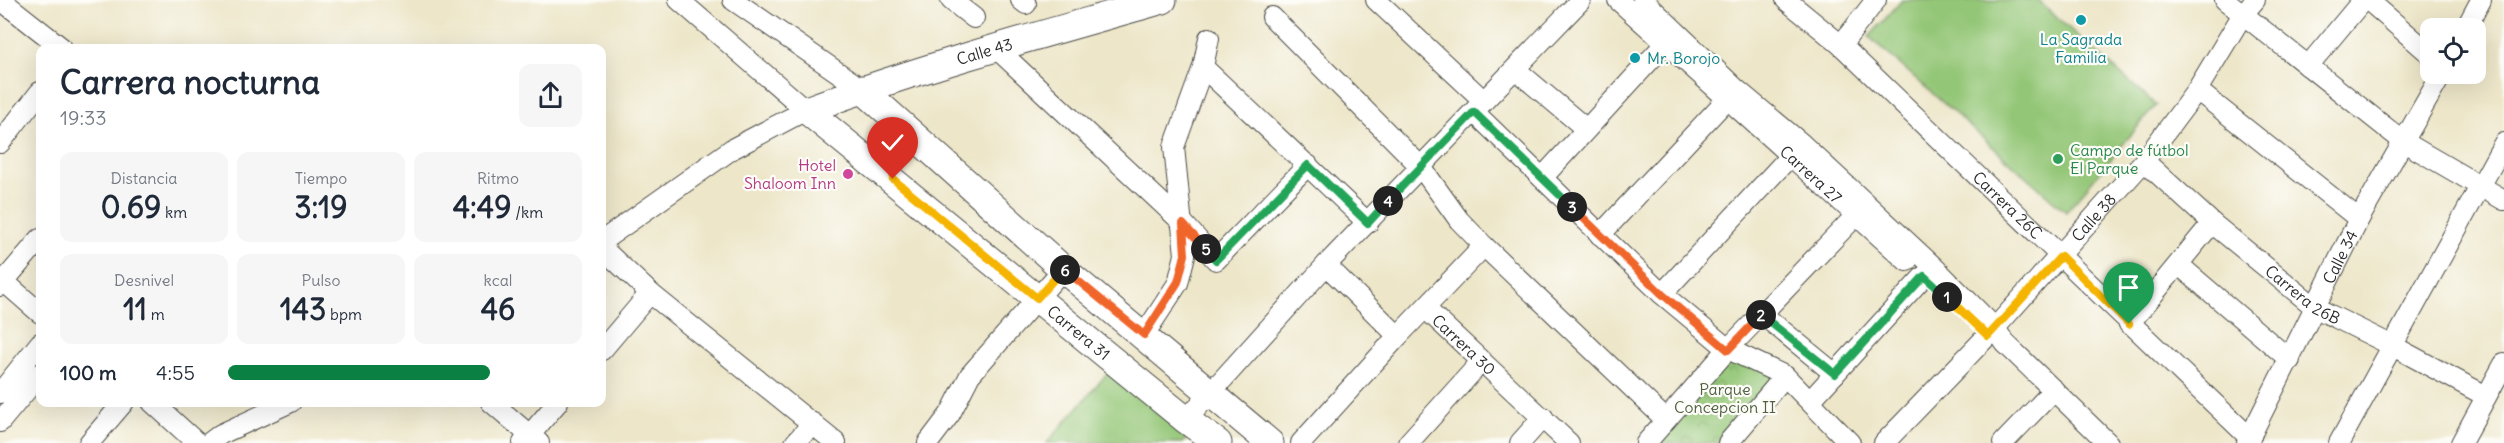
<!DOCTYPE html>
<html lang="es">
<meta charset="utf-8">
<style>
body{margin:0;font-family:Delius,sans-serif;background:#f6f6f7;color:#1f2937;height:100vh;display:flex;flex-direction:column;font-size:22px;white-space:nowrap}
*{box-sizing:border-box;margin:0}
p{font-size:20px;color:#747a83}
.icon{flex:none;width:33px;height:33px;fill:none;stroke:currentColor;stroke-width:2;stroke-linecap:round;stroke-linejoin:round}
.map{position:relative;flex:1;overflow:hidden}
.sheet{position:absolute;left:36px;top:44px;width:570px;height:363px;display:flex;flex-direction:column;background:#fff;border-radius:12px;box-shadow:0 6px 24px #0002}
.sheet>*{flex:none}
.buttons{position:absolute;left:2420px;top:18px;display:grid;gap:12px}
.buttons a{display:grid;place-items:center;width:66px;height:66px;border-radius:12px;background:#fff;box-shadow:0 6px 24px #0002;font-size:30px}
.pin{position:absolute;display:grid;place-items:center;width:51px;height:51px;color:#fff;margin:-62px -26px;border-radius:50% 50% 50% 0;rotate:-45deg;box-shadow:0 0 6px #0007}
.pin .icon{rotate:45deg}
.km{position:absolute;width:30px;height:30px;margin:-15px;border-radius:50%;background:#222;color:#fff;font-size:16px;line-height:30px;text-align:center}
.round{display:grid;place-items:center;flex:none;width:63px;height:63px;border-radius:12px;background:#f6f6f7}
.headline{display:flex;align-items:center;justify-content:space-between;height:102px;padding:0 24px}
h1{font-size:33px;font-weight:700;line-height:45px}
.metrics{display:grid;grid-template-columns:repeat(3,1fr);gap:9px;height:102px;padding:6px 24px}
.metrics div{display:grid;align-content:center;border-radius:12px;background:#f6f6f7;text-align:center}
.metrics b{font-size:30px;font-weight:700}
.metrics small{font-size:16px;font-weight:400}
.metrics p{font-size:16px}
ul{padding:0 24px;list-style:none;font-size:20px}
li{display:grid;grid-template-columns:96px 72px 1fr;align-items:center;height:45px}
li i{height:15px;border-radius:8px;background:#0b8043}
.map>svg:first-child{display:block}
.park{fill:url(#park-crowns);stroke:#5f7850;stroke-width:1.5}
.garden{fill:#93c676;stroke:#5f7850;stroke-width:1.5}
.lines{fill:none;stroke-linecap:round;stroke-linejoin:round}
.street-casing{stroke:#484743;stroke-width:22}
.secondary-casing{stroke:#484743;stroke-width:29}
.street{stroke:#fff;stroke-width:20}
.secondary{stroke:#fff;stroke-width:27}
.split-1-casing{stroke:#fff;stroke-width:12}
.split-2-casing{stroke:#fff;stroke-width:12}
.split-3-casing{stroke:#fff;stroke-width:12}
.split-4-casing{stroke:#fff;stroke-width:12}
.split-5-casing{stroke:#fff;stroke-width:12}
.split-6-casing{stroke:#fff;stroke-width:12}
.split-7-casing{stroke:#fff;stroke-width:12}
.split-1{stroke:#f5b400;stroke-width:8}
.split-2{stroke:#22a559;stroke-width:8}
.split-3{stroke:#f0652b;stroke-width:8}
.split-4{stroke:#22a559;stroke-width:8}
.split-5{stroke:#22a559;stroke-width:8}
.split-6{stroke:#f0652b;stroke-width:8}
.split-7{stroke:#f5b400;stroke-width:8}
.culture-dot{fill:#0f9aa8;stroke:#fdfcf7;stroke-width:2}
.leisure-dot{fill:#2e9e5b;stroke:#fdfcf7;stroke-width:2}
.hotel-dot{fill:#d1479c;stroke:#fdfcf7;stroke-width:2}
.labels{text-anchor:middle;stroke-width:4.5;stroke-linejoin:round;paint-order:stroke}
.culture-label{font-size:16px;fill:#0d838f;stroke:#fdfcf7}
.street-label{font-size:16px;fill:#2b2b2b;stroke:#fdfcf7}
.leisure-label{font-size:16px;fill:#27864d;stroke:#fdfcf7;text-anchor:start}
.hotel-label{font-size:16px;fill:#b23c85;stroke:#fdfcf7;text-anchor:end}
.park-label{font-size:16px;fill:#4f6145;stroke:#fdfcf7}
</style>
<div class="map">
<svg width="2504" height="443" viewBox="0 0 2504 443">
<defs>
<pattern id="park-crowns" width="20" height="18" patternUnits="userSpaceOnUse" patternTransform="scale(1.5)"><rect width="20" height="18" fill="#93c676"/><path d="M2 6a3 3 0 1 1 6 0M12 15a3 3 0 1 1 6 0" fill="none" stroke="#78a161"/></pattern>
</defs>
<rect width="100%" height="100%" fill="#fdfcf7"/>
<filter id="ink" filterUnits="userSpaceOnUse"><feTurbulence type="fractalNoise" baseFrequency=".0167" numOctaves="2"/><feDisplacementMap in="SourceGraphic" scale="12" xChannelSelector="R" yChannelSelector="G"/><feConvolveMatrix kernelMatrix="1 2 1 2 8 2 1 2 1" color-interpolation-filters="sRGB"/></filter>
<filter id="wash" filterUnits="userSpaceOnUse"><feTurbulence type="fractalNoise" baseFrequency=".008" numOctaves="4" result="noise"/><feDisplacementMap in="SourceGraphic" scale="24" xChannelSelector="R" yChannelSelector="G"/><feGaussianBlur stdDeviation="1.35" result="paint"/><feColorMatrix in="noise" values="0 0 0 0 0 0 0 0 0 0 0 0 0 0 0 0 0 1.4 0 .05"/><feComposite in="paint" operator="in"/></filter>
<g filter="url(#wash)">
<rect width="100%" height="100%" fill="#ede6c9"/>
<polygon class="park" points="1724,352 1784,376 1728,443 1646,443"/>
<g class="garden">
<polygon points="1902,0 2037,0 2156,105 2066,212 1869,37"/>
<polygon points="1111,369 1189,436 1183,443 1047,443"/>
</g>
</g>
<g filter="url(#ink)">
<g class="lines">
<g class="street-casing">
<g id="street">
<polyline points="1,0 62,48"/>
<polyline points="733,0 862,89"/>
<polyline points="951,0 974,18"/>
<polyline points="1021,0 1026,4"/>
<polyline points="1376,0 1484,101"/>
<path id="s1" d="M1618 0 1907 261"/>
<polyline points="1643,0 1736,89 1802,144 1933,266 1995,328 2005,343 2108,443"/>
<path id="s2" d="M1786 0 1841 45 2250 438"/>
<polyline points="2225,0 2404,142 2504,200"/>
<polyline points="2368,0 2430,54"/>
<polyline points="1272,17 1421,167 1459,220 1484,246 1665,419"/>
<polyline points="2466,28 2481,0"/>
<polyline points="1841,45 1876,0"/>
<polyline points="996,48 1183,223 1216,260 1308,165"/>
<polyline points="2308,66 2363,0"/>
<polyline points="1203,67 1368,223"/>
<polyline points="1516,70 1585,128"/>
<polyline points="2197,90 2359,219"/>
<polyline points="1474,112 1662,294 1728,349 1785,376 1850,443"/>
<polyline points="0,143 40,92"/>
<path id="s3" d="M2144 161 2212 223 2316 308 2391 345 2486 396"/>
<polyline points="1542,178 1674,34"/>
<polyline points="1600,235 1728,98"/>
<polyline points="602,241 732,149 806,110 679,0"/>
<polyline points="602,248 650,293 836,443"/>
<polyline points="1326,265 1398,336"/>
<polyline points="2179,265 2290,360"/>
<polyline points="0,278 40,313"/>
<polyline points="0,286 40,239"/>
<polyline points="1662,294 1791,155"/>
<path id="s4" d="M1426 309 1569 443"/>
<polyline points="1762,314 1835,374"/>
<polyline points="2129,324 2212,223"/>
<polyline points="1144,335 1178,283 1185,255 1174,147 1203,67 1209,38"/>
<polyline points="602,350 650,293"/>
<polyline points="0,393 40,343"/>
<polyline points="1810,401 1924,276"/>
<polyline points="152,402 197,443"/>
<polyline points="491,402 539,443"/>
<polyline points="1186,420 1326,265 1581,0"/>
<polyline points="0,422 40,374"/>
<polyline points="89,443 124,402"/>
<polyline points="209,443 221,434 291,402"/>
<polyline points="523,443 558,402"/>
<polyline points="795,443 813,423"/>
<polyline points="928,443 950,414 970,375 1063,269"/>
<polyline points="1301,443 1398,336 1484,246"/>
<polyline points="1408,443 1481,362"/>
<polyline points="1520,443 1543,417"/>
<polyline points="1646,443 1728,349 1866,205"/>
<polyline points="1728,443 1785,376"/>
<path id="s5" d="M1884 443 1995 328 2144 161 2197 90 2243 14 2255 0"/>
<polyline points="2003,443 2054,390"/>
<path id="s6" d="M2247 443 2359 219 2442 74"/>
<polyline points="2339,443 2504,143"/>
<polyline points="2461,443 2504,364"/>
</g>
</g>
<g class="secondary-casing">
<g id="secondary">
<polyline points="862,89 1063,269 1270,443"/>
<path id="s7" d="M806 110 1186 420 1218 443"/>
<path id="s8" d="M806 110C923 67 1043 34 1163 0"/>
</g>
</g>
<use href="#street" class="street"/>
<use href="#secondary" class="secondary"/>
</g>
</g>
<g class="lines" filter="url(#ink)">
<g class="split-1-casing">
<polyline id="split-1" points="1947,297 1988,336 2061,256 2129,324"/>
</g>
<g class="split-2-casing">
<polyline id="split-2" points="1761,315 1835,374 1924,276 1947,297"/>
</g>
<g class="split-3-casing">
<polyline id="split-3" points="1572,207 1662,294 1728,350 1761,315"/>
</g>
<g class="split-4-casing">
<polyline id="split-4" points="1388,201 1474,112 1572,207"/>
</g>
<g class="split-5-casing">
<polyline id="split-5" points="1206,249 1216,260 1308,165 1368,223 1388,201"/>
</g>
<g class="split-6-casing">
<polyline id="split-6" points="1065,270 1144,335 1178,282 1185,255 1183,224 1206,249"/>
</g>
<g class="split-7-casing">
<polyline id="split-7" points="893,179 1037,298 1063,269 1065,270"/>
</g>
<use href="#split-1" class="split-1"/>
<use href="#split-2" class="split-2"/>
<use href="#split-3" class="split-3"/>
<use href="#split-4" class="split-4"/>
<use href="#split-5" class="split-5"/>
<use href="#split-6" class="split-6"/>
<use href="#split-7" class="split-7"/>
</g>
<g class="culture-dot">
<circle cx="2081" cy="20" r="6"/>
<circle cx="1635" cy="58" r="6"/>
</g>
<circle class="leisure-dot" cx="2058" cy="159" r="6"/>
<circle class="hotel-dot" cx="848" cy="174" r="6"/>
<g class="labels">
<g class="culture-label">
<text x="2081" y="45">La Sagrada<tspan x="2081" dy="18">Familia</tspan></text>
<text x="1647" y="64" text-anchor="start">Mr. Borojo</text>
</g>
<g class="street-label">
<text dy="6" stroke="none"><textPath href="#s8" startOffset="188">Calle 43</textPath></text>
<text dy="6" stroke="none"><textPath href="#s1" startOffset="260">Carrera 27</textPath></text>
<text dy="6" stroke="none"><textPath href="#s2" startOffset="302">Carrera 26C</textPath></text>
<text dy="6" stroke="none"><textPath href="#s5" startOffset="308">Calle 38</textPath></text>
<text dy="6" stroke="none"><textPath href="#s6" startOffset="208">Calle 34</textPath></text>
<text dy="6" stroke="none"><textPath href="#s3" startOffset="208">Carrera 26B</textPath></text>
<text dy="6" stroke="none"><textPath href="#s7" startOffset="352">Carrera 31</textPath></text>
<text dy="6" stroke="none"><textPath href="#s4" startOffset="52">Carrera 30</textPath></text>
</g>
<g class="leisure-label">
<text x="2070" y="156">Campo de fútbol<tspan x="2070" dy="18">El Parque</tspan></text>
</g>
<g class="hotel-label">
<text x="836" y="171">Hotel<tspan x="836" dy="18">Shaloom Inn</tspan></text>
</g>
<g class="park-label">
<text x="1725" y="395">Parque<tspan x="1725" dy="18">Concepcion II</tspan></text>
</g>
</g>
</svg>
<div class="buttons">
<a><svg class="icon" aria-label="locate" viewBox="0 0 24 24"><circle cx="12" cy="12" r="6"/><path d="M12 2v4M12 18v4M2 12h4M18 12h4"/></svg></a>
</div>
<div class="pin" style="left:2129px;top:324px;background:#1e9e55"><svg class="icon" aria-label="arrive" viewBox="0 0 24 24"><path d="M6 21V4h12l-3 4 3 4H6"/></svg></div>
<div class="pin" style="left:893px;top:179px;background:#d93025"><svg class="icon" aria-label="check" viewBox="0 0 24 24"><path d="M5 12l5 5 9-10"/></svg></div>
<b class="km" style="left:1947px;top:297px">1</b>
<b class="km" style="left:1761px;top:315px">2</b>
<b class="km" style="left:1572px;top:207px">3</b>
<b class="km" style="left:1388px;top:201px">4</b>
<b class="km" style="left:1206px;top:249px">5</b>
<b class="km" style="left:1065px;top:270px">6</b>
<section class="sheet">
<div class="headline"><div><h1>Carrera nocturna</h1><p>19:33</p></div><a class="round"><svg class="icon" aria-label="share" viewBox="0 0 24 24"><path d="M12 15V3M7 8l5-5 5 5M5 13v7h14v-7"/></svg></a></div>
<div class="metrics">
<div><p>Distancia</p><b>0.69<small> km</small></b></div>
<div><p>Tiempo</p><b>3:19</b></div>
<div><p>Ritmo</p><b>4:49<small> /km</small></b></div>
</div>
<div class="metrics">
<div><p>Desnivel</p><b>11<small> m</small></b></div>
<div><p>Pulso</p><b>143<small> bpm</small></b></div>
<div><p>kcal</p><b>46</b></div>
</div>
<ul>
<li><b>100 m</b>4:55<i style="width:74%"></i></li>
</ul>
</section>
</div>
